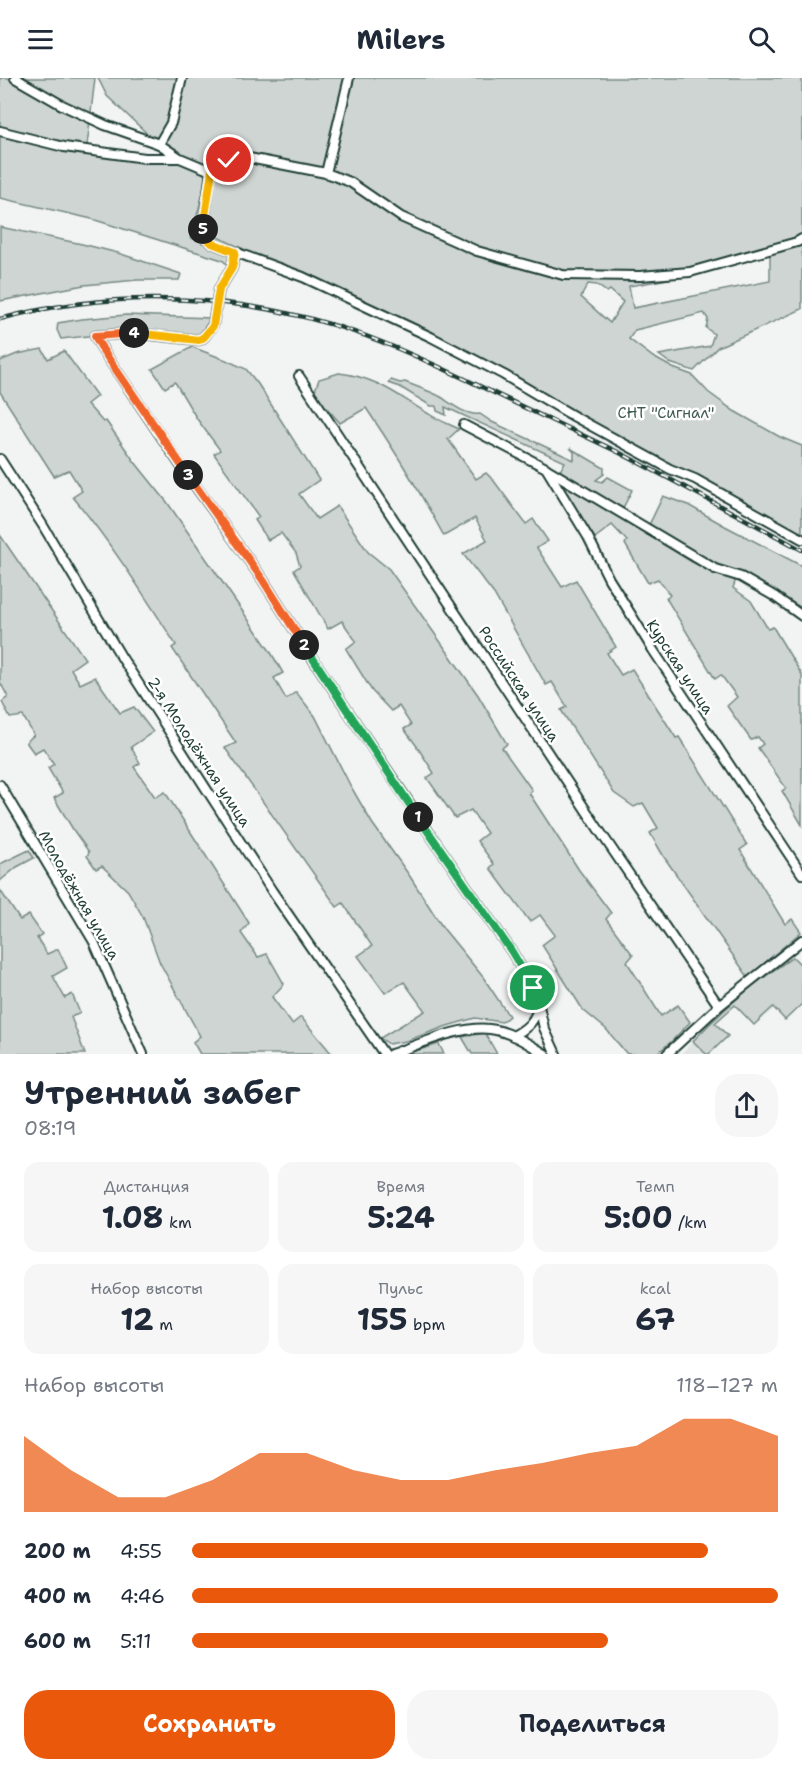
<!DOCTYPE html>
<html lang="ru">
<meta charset="utf-8">
<style>
body{margin:0;font-family:"Shantell Sans",sans-serif;background:#f6f6f7;color:#1f2937;height:100vh;display:flex;flex-direction:column;font-size:22px;white-space:nowrap}
*{box-sizing:border-box;margin:0}
p{font-size:20px;color:#747a83}
.icon{flex:none;width:33px;height:33px;fill:none;stroke:currentColor;stroke-width:2;stroke-linecap:round;stroke-linejoin:round}
.map{position:relative;height:976px;overflow:hidden}
.details{display:flex;flex-direction:column;background:#fff;flex:1}
.details>*{flex:none}
.pin{position:absolute;display:grid;place-items:center;width:51px;height:51px;color:#fff;margin:-26px;border:3px solid #fff;border-radius:50%;box-shadow:0 2px 6px #0007}
.km{position:absolute;width:30px;height:30px;margin:-15px;border-radius:50%;background:#222;color:#fff;font-size:16px;line-height:30px;text-align:center}
.round{display:grid;place-items:center;flex:none;width:63px;height:63px;border-radius:24px;background:#f6f6f7}
.headline{display:flex;align-items:center;justify-content:space-between;height:102px;padding:0 24px}
h1{font-size:33px;font-weight:700;line-height:45px}
.figures{display:grid;grid-template-columns:repeat(3,1fr);gap:9px;height:102px;padding:6px 24px}
.figures div{display:grid;align-content:center;border-radius:15px;background:#f6f6f7;text-align:center}
.figures b{font-size:30px;font-weight:700}
.figures small{font-size:16px;font-weight:400}
.figures p{font-size:16px}
.chart{height:168px;padding:12px 24px}
.chart p{display:flex;justify-content:space-between}
.chart svg{width:100%;height:108px;margin-top:6px;fill:#ea580c;opacity:.7}
.button{display:flex;gap:12px;margin-top:auto;padding:12px 24px}
.button a{flex:1;height:69px;border-radius:24px;background:#ea580c;color:#fff;font-size:24px;font-weight:700;line-height:69px;text-align:center}
.button a+a{background:#f6f6f7;color:#1f2937}
ul{padding:0 24px;list-style:none;font-size:20px}
li{display:grid;grid-template-columns:96px 72px 1fr;align-items:center;height:45px}
li i{height:15px;border-radius:8px;background:#ea580c}
header{display:flex;justify-content:space-between;align-items:center;height:78px;padding:0 24px;background:#fff;font-size:27px;font-weight:700}
.map>svg:first-child{display:block}
.built{fill:#e0e4e3}
.green{fill:#ced5d3;stroke:#768984;stroke-width:1.5;fill-rule:evenodd}
.lines{fill:none;stroke-linecap:round;stroke-linejoin:round}
.minor-casing{stroke:#1f3d34;stroke-width:12}
.minor{stroke:#fff;stroke-width:8}
.rail-casing{stroke:#1f3d34;stroke-width:4.5}
.rail{stroke:#fff;stroke-width:2;stroke-dasharray:7;stroke-linecap:butt}
.split-1-casing{stroke:#fff;stroke-width:12}
.split-2-casing{stroke:#fff;stroke-width:12}
.split-3-casing{stroke:#fff;stroke-width:12}
.split-4-casing{stroke:#fff;stroke-width:12}
.split-5-casing{stroke:#fff;stroke-width:12}
.split-6-casing{stroke:#fff;stroke-width:12}
.split-1{stroke:#22a559;stroke-width:8}
.split-2{stroke:#22a559;stroke-width:8}
.split-3{stroke:#f0652b;stroke-width:8}
.split-4{stroke:#f0652b;stroke-width:8}
.split-5{stroke:#f5b400;stroke-width:8}
.split-6{stroke:#f5b400;stroke-width:8}
.labels{text-anchor:middle;stroke-width:5;stroke-linejoin:round;paint-order:stroke}
.park-label{font-size:15px;fill:#425b54;stroke:#fff}
.street-label{font-size:15px;fill:#1f3d34;stroke:#fff}
</style>
<header><svg class="icon" aria-label="menu" viewBox="0 0 24 24"><path d="M4 6h16M4 12h16M4 18h16"/></svg>Milers<svg class="icon" aria-label="search" viewBox="0 0 24 24"><circle cx="10" cy="10" r="6"/><path d="M15 15l6 6"/></svg></header>
<div class="map">
<svg width="802" height="976" viewBox="0 0 802 976">
<rect width="100%" height="100%" fill="#f2f3f3"/>
<filter id="ink" filterUnits="userSpaceOnUse"><feTurbulence type="fractalNoise" baseFrequency=".0167" numOctaves="2"/><feDisplacementMap in="SourceGraphic" scale="12" xChannelSelector="R" yChannelSelector="G"/><feConvolveMatrix kernelMatrix="1 2 1 2 8 2 1 2 1" color-interpolation-filters="sRGB"/></filter>
<g filter="url(#ink)">
<polygon class="built" points="693,963 706,976 681,976"/>
<g class="green">
<polygon points="0,0 95,0 87,68 66,66 0,51"/>
<path d="M98 0H802V231L718 269 694 293 670 285 659 277 710 268 714 256 706 250 708 241 704 235 635 252 629 261 653 279 673 290 692 297 708 314 734 333 780 359 802 368V458L672 390 531 310 246 175 244 171 215 158 207 146 216 90 183 79 155 63 107 18ZM770 176V203L633 230 629 208 674 200 677 194ZM588 206 597 207 607 214 610 212 623 224 610 245 581 219Z"/>
<polygon points="0,55 151,85 179,84 201,92 207,100 191,160 232,177 227,186 222,182 92,141 0,120"/>
<polygon points="0,149 82,166 118,175 181,196 179,202 137,202 84,207 0,223"/>
<path d="M126 237 211 240C208 250 207 254 196 257L133 253 61 261 57 252 58 245 82 241Z"/>
<polygon points="192,269 226,282 246,291 258,306 319,402 299,416 317,441 337,428 368,474 389,491 478,617 507,666 502,670 532,712 529,715 579,792 611,835 606,841 633,877 627,884 661,938 678,927 690,944 672,963 656,976 627,976 606,951 583,932 542,867 555,857 540,837 530,844 490,790 494,786 477,763 487,755 471,732 455,740 427,700 434,695 416,667 404,651 411,647 399,628 391,633 372,613 346,571 356,563 342,543 328,551 294,492 300,488 296,475 281,455 268,462 255,442 259,439 214,376 220,372 197,341 175,304 165,310 152,291"/>
<path d="M42 271 48 281 64 273 97 318 87 326 103 344 106 343 134 383 167 424 270 573 283 595 274 600 286 621 296 614 315 638 350 707 372 745 409 797 443 850 483 899 509 938 502 944 475 940 447 948 406 963 389 966 380 960 425 933 404 904 385 915 358 878 372 868 343 825 337 829 225 670 236 665 172 570 176 567C144 517 111 465 73 419L82 413 69 392 54 398 0 314V283L17 276Z"/>
<path d="M339 295C377 299 398 318 429 336 438 342 449 346 459 351L448 361 476 401 486 395 494 403 526 446 533 441 548 463 537 470 562 509 576 502 616 569 607 575 621 597 632 591 676 660 679 659 747 767 740 772 785 846 792 841 801 854 748 899 664 779 650 755 658 750 643 725 634 729 614 715 561 632 567 629 552 604 546 607 494 516 463 476 487 462 475 440 444 458C420 414 394 371 366 330L340 345 314 315 319 301Z"/>
<path d="M391 302 400 305 405 304C417 309 430 313 441 319 452 326 466 338 480 336L492 344 574 382V374L570 370 604 390V396L596 402 602 404 608 399 632 412 622 432 563 396 560 393 565 384 445 329 446 337 437 333 436 328H431L400 309 388 305Z"/>
<polygon points="570,409 692,484 713,494 736,501 733,510 751,523 768,551 773,549 802,597 802,747 782,713 786,710 758,670 763,666 758,659 751,662 727,628 737,619 721,597 715,601 666,520 670,517 658,501 648,505 625,466 627,463 612,447 595,460 564,413"/>
<polygon points="663,418 688,427 725,448 802,488 802,530 739,494 727,492 706,481 649,447"/>
<polygon points="0,457 85,581 71,591 80,606 95,599 120,635 134,629 153,654 131,669 140,685 134,689 155,719 165,714 249,845 241,855 258,879 267,876 284,906 272,919 292,946 301,939 332,976 200,976 193,964 200,958 160,885 143,839 128,813 102,788 96,791 87,778 89,774 74,753 54,720 63,715 48,690 54,686 43,670 34,675 26,664 34,657 23,638 10,640 2,624 8,619 0,604"/>
<polygon points="29,772 34,780 17,789 0,803 0,786"/>
<polygon points="0,812 20,842 29,837 42,856 37,860 47,876 58,871 67,890 53,898 65,920 72,916 80,935 71,939 85,976 0,976"/>
<path d="M793 879 802 888V926L785 942 773 929 754 947 735 927 715 945 728 958 709 976H706L693 963C723 931 756 903 793 879Z"/>
<polygon points="485,955 497,976 472,976 462,959"/>
<polygon points="439,966 444,976 410,976 412,974"/>
</g>
<g class="lines">
<g class="minor-casing">
<g id="minor">
<polyline points="15,0 62,27 105,47 159,66 180,80 211,93"/>
<polyline points="0,53 64,69 145,80 179,80"/>
<polyline points="159,66 171,45 182,0"/>
<polyline points="326,95 349,0"/>
<polyline points="235,174 303,199 431,259 504,297 575,339 670,391 695,401 802,461"/>
<polyline points="299,298 599,752 719,928"/>
<polyline points="464,347 546,390 588,459 609,501 653,572 802,796"/>
<polyline points="0,381 42,446 122,580 272,813 384,976"/>
<polyline points="547,391 715,491 741,499 774,518 802,538"/>
<polyline points="0,707 94,864 143,976"/>
<path d="M513 958C526 951 536 943 538 928"/>
<path d="M391 976C419 967 460 947 490 951 509 953 529 966 545 976"/>
<polyline points="556,976 544,950 538,924 533,910 512,874 432,759 309,575 263,502 181,388 104,274 95,258 132,255 199,262 204,259 213,247 219,211 232,190 235,174 212,165 205,159 203,152 211,93 215,86 229,82 249,80 326,95 350,104 401,139 477,173 563,197 640,198 690,194 797,164 802,161"/>
<polyline points="667,976 719,928 802,862"/>
</g>
</g>
<use href="#minor" class="minor"/>
<g class="rail-casing">
<path id="rail" d="M0 241C119 209 251 216 366 258 419 278 469 303 519 327 552 343 585 358 618 374 680 406 741 439 802 472"/>
</g>
<use href="#rail" class="rail"/>
</g>
</g>
<g class="lines" filter="url(#ink)">
<g class="split-1-casing">
<polyline id="split-1" points="418,739 512,874 533,910"/>
</g>
<g class="split-2-casing">
<polyline id="split-2" points="304,567 418,739"/>
</g>
<g class="split-3-casing">
<polyline id="split-3" points="188,397 263,502 304,567"/>
</g>
<g class="split-4-casing">
<polyline id="split-4" points="134,255 95,258 104,274 188,397"/>
</g>
<g class="split-5-casing">
<polyline id="split-5" points="134,255 199,262 204,259 213,248 219,211 232,190 235,174 212,165 205,159 203,151"/>
</g>
<g class="split-6-casing">
<polyline id="split-6" points="203,151 212,93 215,86 229,82"/>
</g>
<use href="#split-1" class="split-1"/>
<use href="#split-2" class="split-2"/>
<use href="#split-3" class="split-3"/>
<use href="#split-4" class="split-4"/>
<use href="#split-5" class="split-5"/>
<use href="#split-6" class="split-6"/>
</g>
<g class="labels">
<g class="park-label">
<text x="666" y="340">СНТ "Сигнал"</text>
</g>
<g class="street-label">
<text transform="translate(680 589) rotate(57)" y="5">Курская улица</text>
<text transform="translate(519 606) rotate(57)" y="5">Российская улица</text>
<text transform="translate(199 674) rotate(57)" y="5">2-я Молодёжная улица</text>
<text transform="translate(79 817) rotate(60)" y="5">Молодёжная улица</text>
</g>
</g>
</svg>
<div class="pin" style="left:533px;top:910px;background:#1e9e55"><svg class="icon" aria-label="arrive" viewBox="0 0 24 24"><path d="M6 21V4h12l-3 4 3 4H6"/></svg></div>
<div class="pin" style="left:229px;top:82px;background:#d93025"><svg class="icon" aria-label="check" viewBox="0 0 24 24"><path d="M5 12l5 5 9-10"/></svg></div>
<b class="km" style="left:418px;top:739px">1</b>
<b class="km" style="left:304px;top:567px">2</b>
<b class="km" style="left:188px;top:397px">3</b>
<b class="km" style="left:134px;top:255px">4</b>
<b class="km" style="left:203px;top:151px">5</b>
</div>
<section class="details">
<div class="headline"><div><h1>Утренний забег</h1><p>08:19</p></div><a class="round"><svg class="icon" aria-label="share" viewBox="0 0 24 24"><path d="M12 15V3M7 8l5-5 5 5M5 13v7h14v-7"/></svg></a></div>
<div class="figures">
<div><p>Дистанция</p><b>1.08<small> km</small></b></div>
<div><p>Время</p><b>5:24</b></div>
<div><p>Темп</p><b>5:00<small> /km</small></b></div>
</div>
<div class="figures">
<div><p>Набор высоты</p><b>12<small> m</small></b></div>
<div><p>Пульс</p><b>155<small> bpm</small></b></div>
<div><p>kcal</p><b>67</b></div>
</div>
<div class="chart"><p><span>Набор высоты</span>118–127 m</p>
<svg viewBox="0 0 160 44" preserveAspectRatio="none"><path d="M0 44V13L10 27L20 38L30 38L40 31L50 20L60 20L70 27L80 31L90 31L100 27L110 24L120 20L130 17L140 6L150 6L160 13V44z"/></svg>
</div>
<ul>
<li><b>200 m</b>4:55<i style="width:88%"></i></li>
<li><b>400 m</b>4:46<i style="width:100%"></i></li>
<li><b>600 m</b>5:11<i style="width:71%"></i></li>
</ul>
<div class="button"><a>Сохранить</a><a>Поделиться</a></div>
</section>
